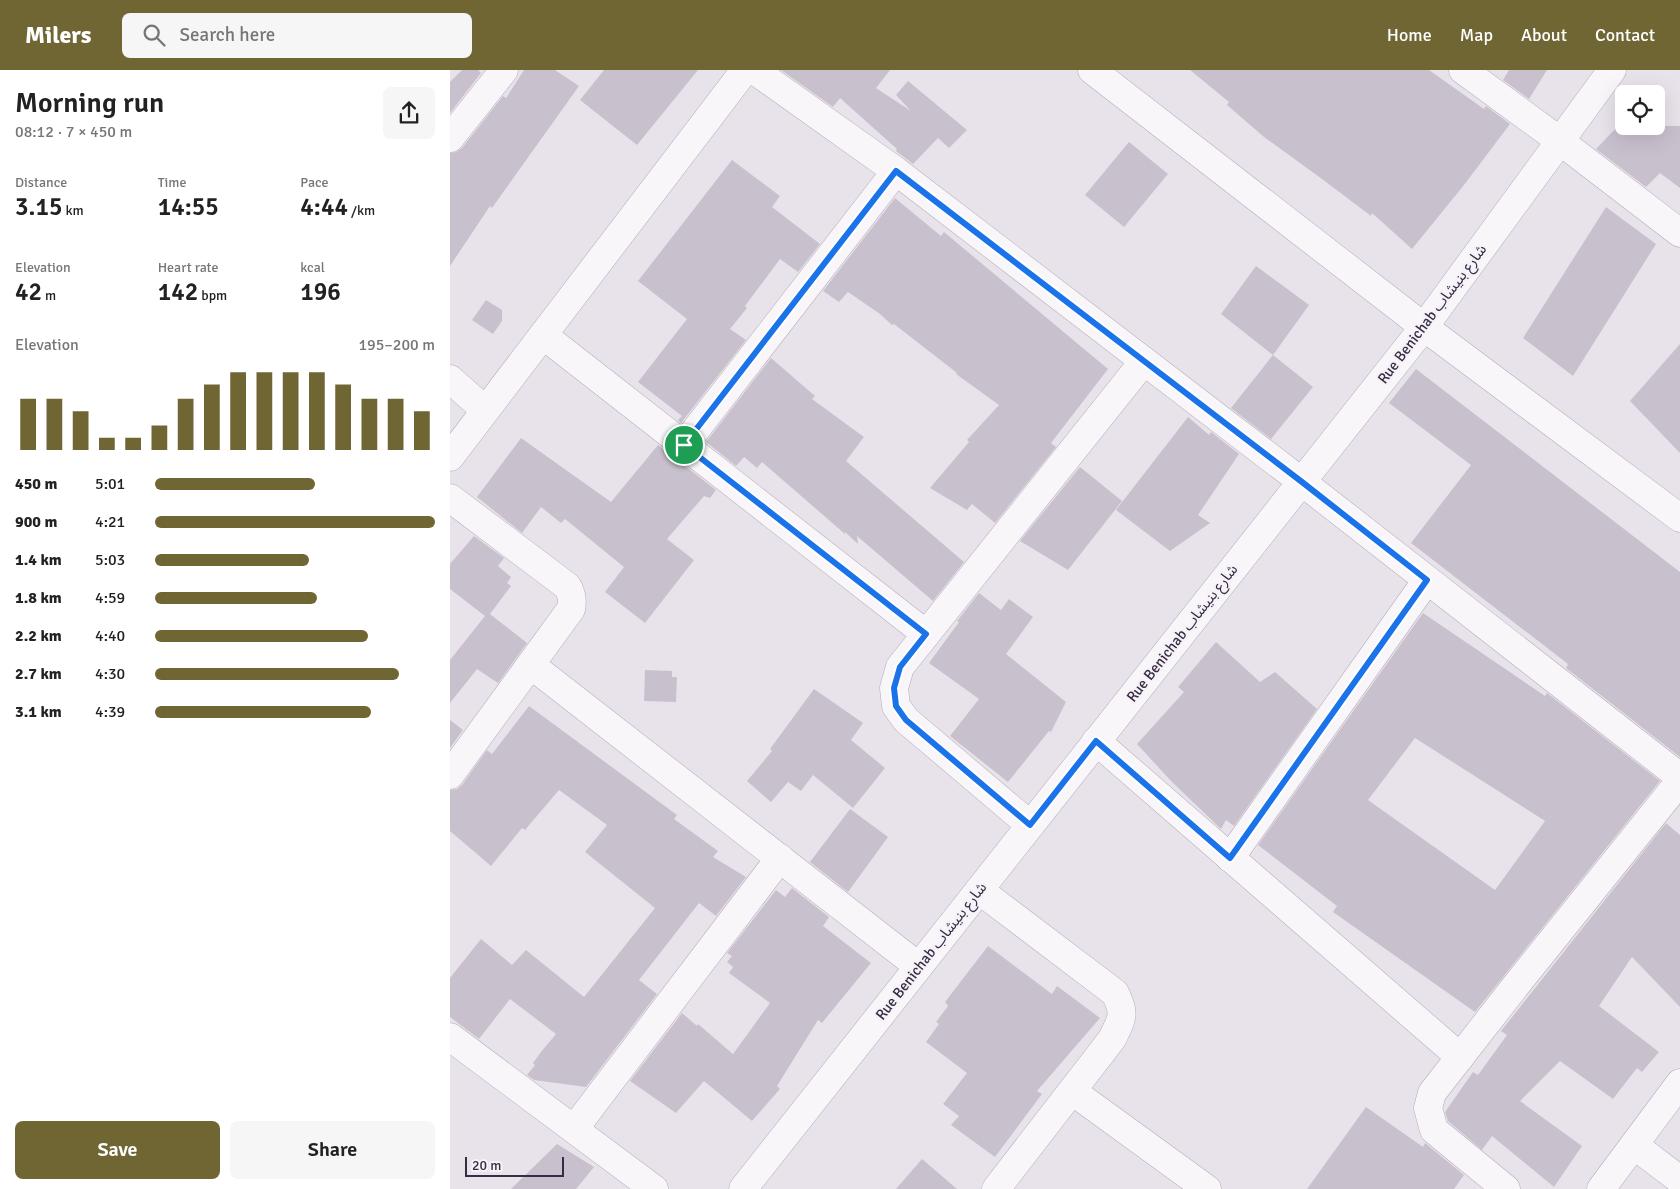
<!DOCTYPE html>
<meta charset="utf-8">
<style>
body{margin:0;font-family:Signika,"Noto Sans Arabic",sans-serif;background:#f6f6f6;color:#222;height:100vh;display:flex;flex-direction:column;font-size:19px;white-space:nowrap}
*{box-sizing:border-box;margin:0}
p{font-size:16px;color:#767676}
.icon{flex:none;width:28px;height:28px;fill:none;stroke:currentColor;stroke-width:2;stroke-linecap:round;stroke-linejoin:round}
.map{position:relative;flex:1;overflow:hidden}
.drawer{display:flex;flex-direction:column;background:#fff;width:450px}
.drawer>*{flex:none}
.controls{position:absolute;left:1165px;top:15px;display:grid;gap:10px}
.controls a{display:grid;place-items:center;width:50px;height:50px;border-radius:8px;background:#fff;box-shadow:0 5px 20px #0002;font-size:25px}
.scale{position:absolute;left:15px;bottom:12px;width:99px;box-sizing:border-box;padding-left:5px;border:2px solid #3a2b44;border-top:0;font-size:14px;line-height:18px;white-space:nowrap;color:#3a2b44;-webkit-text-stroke:4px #f6f3f8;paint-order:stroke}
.pin{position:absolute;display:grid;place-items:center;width:42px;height:42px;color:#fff;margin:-21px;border:2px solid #fff;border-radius:50%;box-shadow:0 1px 5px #0007}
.round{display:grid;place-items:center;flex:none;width:52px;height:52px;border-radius:8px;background:#f6f6f6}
.head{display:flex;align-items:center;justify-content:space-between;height:85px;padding:0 15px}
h1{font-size:28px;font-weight:600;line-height:38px}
.metrics{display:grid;grid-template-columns:repeat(3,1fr);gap:8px;height:85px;padding:5px 15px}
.metrics div{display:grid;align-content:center}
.metrics b{font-size:25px;font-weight:600}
.metrics small{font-size:14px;font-weight:400}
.metrics p{font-size:14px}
.chart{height:140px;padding:10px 15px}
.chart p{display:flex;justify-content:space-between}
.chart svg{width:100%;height:90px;margin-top:5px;stroke:#706634;stroke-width:6}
.button{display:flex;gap:10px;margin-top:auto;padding:10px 15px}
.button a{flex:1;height:58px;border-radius:8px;background:#706634;color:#fff;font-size:20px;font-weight:600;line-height:58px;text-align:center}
.button a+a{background:#f6f6f6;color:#222}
ul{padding:0 15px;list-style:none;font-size:16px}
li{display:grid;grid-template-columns:80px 60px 1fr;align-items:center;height:38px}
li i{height:12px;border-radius:6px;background:#706634}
header{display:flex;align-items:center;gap:30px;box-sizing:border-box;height:70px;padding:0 25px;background:#706634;color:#fff}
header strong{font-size:24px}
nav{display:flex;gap:28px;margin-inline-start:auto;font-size:18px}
.search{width:350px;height:45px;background:#f6f6f6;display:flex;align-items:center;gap:12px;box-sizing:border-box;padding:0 18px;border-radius:8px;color:#767676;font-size:19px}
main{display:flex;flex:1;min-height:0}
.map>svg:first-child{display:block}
.building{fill:#c9c0ce;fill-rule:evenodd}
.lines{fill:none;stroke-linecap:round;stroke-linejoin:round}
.minor-casing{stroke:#b4acb9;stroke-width:29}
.minor{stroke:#f8f6f9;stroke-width:28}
.route-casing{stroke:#fff;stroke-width:10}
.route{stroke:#1a73e8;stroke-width:6}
.labels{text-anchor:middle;stroke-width:4.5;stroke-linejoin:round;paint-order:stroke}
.street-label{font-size:15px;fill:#3a2b44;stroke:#f6f3f8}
</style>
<header>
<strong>Milers</strong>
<div class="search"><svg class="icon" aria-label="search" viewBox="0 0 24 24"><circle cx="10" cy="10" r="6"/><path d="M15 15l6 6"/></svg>Search here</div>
<nav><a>Home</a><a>Map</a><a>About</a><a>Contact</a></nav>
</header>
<main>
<section class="drawer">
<div class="head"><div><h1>Morning run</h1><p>08:12 · 7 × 450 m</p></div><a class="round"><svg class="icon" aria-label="share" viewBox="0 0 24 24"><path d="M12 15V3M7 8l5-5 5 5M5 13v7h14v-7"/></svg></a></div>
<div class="metrics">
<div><p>Distance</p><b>3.15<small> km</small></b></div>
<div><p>Time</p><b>14:55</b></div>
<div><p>Pace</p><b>4:44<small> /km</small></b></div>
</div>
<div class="metrics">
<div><p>Elevation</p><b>42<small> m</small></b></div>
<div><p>Heart rate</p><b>142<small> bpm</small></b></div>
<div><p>kcal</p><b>196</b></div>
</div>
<div class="chart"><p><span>Elevation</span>195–200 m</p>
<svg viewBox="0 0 160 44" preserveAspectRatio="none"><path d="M5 44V19M15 44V19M25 44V25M35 44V38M45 44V38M55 44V32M65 44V19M75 44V12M85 44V6M95 44V6M105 44V6M115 44V6M125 44V12M135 44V19M145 44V19M155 44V25"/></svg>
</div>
<ul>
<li><b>450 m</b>5:01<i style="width:57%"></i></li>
<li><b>900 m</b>4:21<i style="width:100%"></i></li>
<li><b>1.4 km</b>5:03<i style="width:55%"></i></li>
<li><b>1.8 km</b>4:59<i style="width:58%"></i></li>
<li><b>2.2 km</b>4:40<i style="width:76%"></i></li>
<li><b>2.7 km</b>4:30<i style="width:87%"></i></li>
<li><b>3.1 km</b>4:39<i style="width:77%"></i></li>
</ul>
<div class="button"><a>Save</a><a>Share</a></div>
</section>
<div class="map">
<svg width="1230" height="1119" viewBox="0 0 1230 1119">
<rect width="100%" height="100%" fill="#e8e3eb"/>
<g class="building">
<polygon points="12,0 28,0 31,3 0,43 0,12"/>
<polygon points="74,0 105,0 129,16 42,138 40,136 0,196 0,83 6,82 12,78 53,26 56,28"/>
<polygon points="154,0 248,0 187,75 130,30"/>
<polygon points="331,0 440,0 426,18 461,41 446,25 458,11 517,60 499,78 488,68 463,94 446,81 447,79 390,28 383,37"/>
<polygon points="740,0 979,0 1034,39 1036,36 1060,54 1014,115 962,179 922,143 921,146 872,109 814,67 777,35 779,32"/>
<polygon points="1059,0 1097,0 1079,29 1053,10"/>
<polygon points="1168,56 1230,56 1230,118 1210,103 1196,117 1146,79"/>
<polygon points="679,72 718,104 674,157 635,125"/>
<polygon points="282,90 330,126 322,137 370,174 348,202 330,189 295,236 297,238 280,259 296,270 231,353 228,350 232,346 188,312 237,249 188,211"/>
<polygon points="445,128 491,166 494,162 658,299 601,373 606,377 545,453 522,434 517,440 480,418 519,372 517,370 549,335 506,304 507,303 444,254 442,255 430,244 398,222 389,232 373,221"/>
<polygon points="1156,137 1206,174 1123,306 1073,268"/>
<polygon points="806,196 859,235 823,285 771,244"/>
<polygon points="36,230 52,240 52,251 43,264 22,250"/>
<polygon points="1230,274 1230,383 1180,331"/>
<polygon points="823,285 863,317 821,369 781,338"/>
<polygon points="321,288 365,326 362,329 414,367 396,391 514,492 483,531 407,466 408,474 395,462 395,464 312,392 307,398 294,387 286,396 256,372"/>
<polygon points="966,299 1230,502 1230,687 1116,598 1118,594 961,473 1021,395 939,333"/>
<polygon points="738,347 759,365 761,362 789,384 748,445 760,453 720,481 666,440"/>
<polygon points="71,368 161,432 208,375 266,420 260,428 254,426 217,469 244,490 195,553 155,522 174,497 115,449 111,453 91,437 72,463 27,427"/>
<polygon points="630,397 672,431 618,500 570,471"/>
<polygon points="24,466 54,488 48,496 61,507 57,513 61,516 40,544 77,573 48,613 27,599 0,633 0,590 35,546 0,519 0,494"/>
<polygon points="529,523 551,540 559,529 583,547 556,584 616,632 601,662 599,661 558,712 500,666 529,629 479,593 509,552 507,551"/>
<path d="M973 543 1095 626 1097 623 1210 711 1025 942 883 842 887 836 808 775ZM965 668 1095 751 1045 820 918 730Z"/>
<polygon points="766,572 810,612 825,602 867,639 784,756 776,750 771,759 721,711 687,674 734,622 728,617"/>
<polygon points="195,600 222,601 222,607 227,607 226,632 194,631"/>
<polygon points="364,619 413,653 401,670 435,698 403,738 363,705 351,721 338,712 321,732 297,711 322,681 320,679"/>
<polygon points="79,636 227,745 224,749 268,781 263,787 296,807 266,846 249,833 189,910 207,924 136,1017 84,1010 77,1005 85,995 83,993 91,982 106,964 60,929 29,969 0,947 0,908 31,869 62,895 76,880 134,927 205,838 135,782 157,755 109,720 75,760 72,758 41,796 0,761 0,720 7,719 12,715 37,680 42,684"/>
<polygon points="0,650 13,660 0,678"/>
<polygon points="400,739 438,767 398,822 360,792"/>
<polygon points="1216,753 1230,765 1230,937 1182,887 1149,936 1209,982 1192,1002 1187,998 1163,1029 1110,991 1070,1031 1132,1076 1104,1117 1042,1066 1032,1080 998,1051 995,1042 1023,1002 1028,1005 1057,965 1051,961"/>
<polygon points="342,818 379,847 373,856 421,893 372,953 368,950 327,1016 330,1019 302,1051 254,1011 226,1043 180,1011 232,943 247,956 248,954 283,984 320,933 279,903 283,897 277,892 282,886 277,883 326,820 335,827"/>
<polygon points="538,876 602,924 607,916 650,948 587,1021 592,1024 545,1087 501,1055 509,1046 493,1034 517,1003 476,972 489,954 486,952 498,936 495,932"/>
<polygon points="916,1037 973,1077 975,1073 1014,1105 1004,1119 857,1119"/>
<polygon points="107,1074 144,1097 126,1119 61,1119"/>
<polygon points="472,1089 507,1119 446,1119"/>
</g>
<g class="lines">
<g class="minor-casing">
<g id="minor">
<polyline points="304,0 446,101 852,412 1230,707"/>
<polyline points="642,0 974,257 1230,448"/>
<polyline points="1013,0 1110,71 1230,163"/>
<polyline points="0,68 54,0"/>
<polyline points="93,265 476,564"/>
<polyline points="0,309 35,340"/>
<polyline points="234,375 446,101"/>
<polyline points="0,387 295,0"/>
<path d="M0 428 117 516C122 524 123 530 121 539L0 705"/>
<polyline points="81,595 468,896"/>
<polyline points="646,671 1010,987"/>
<polyline points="580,755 456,650 446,636 444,618 450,597 694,291"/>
<polyline points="780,788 977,510"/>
<path d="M529 820 665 923C676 945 672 948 662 969L546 1119"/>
<polyline points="0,967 204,1119"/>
<polyline points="622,1021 757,1119"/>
<polyline points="124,1059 330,788"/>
<polyline points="1184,1075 1230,1110"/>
<polyline points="293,1119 974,257 1162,0"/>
<polyline points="1056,1119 984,1060 978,1038 982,1023 1067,914 1230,711"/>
<polyline points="1151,1119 1230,1013"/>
</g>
</g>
<use href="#minor" class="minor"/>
</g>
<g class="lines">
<g class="route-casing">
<polygon id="route" points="446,101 852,412 977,510 780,788 646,671 580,755 456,650 446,636 444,618 450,597 476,564 234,375"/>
</g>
<use href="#route" class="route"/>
</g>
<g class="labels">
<g class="street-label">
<text transform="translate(982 244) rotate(-53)" y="5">Rue Benichab شارع بنيشاب</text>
<text transform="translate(732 563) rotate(-52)" y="5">Rue Benichab شارع بنيشاب</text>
<text transform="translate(481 881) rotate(-52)" y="5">Rue Benichab شارع بنيشاب</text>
</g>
</g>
</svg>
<div class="controls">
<a><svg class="icon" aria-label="locate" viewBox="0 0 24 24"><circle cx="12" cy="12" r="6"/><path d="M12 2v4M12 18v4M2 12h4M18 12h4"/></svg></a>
</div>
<div class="scale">20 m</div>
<div class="pin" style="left:234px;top:375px;background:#1e9e55"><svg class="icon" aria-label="arrive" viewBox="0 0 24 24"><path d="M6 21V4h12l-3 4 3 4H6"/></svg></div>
</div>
</main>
